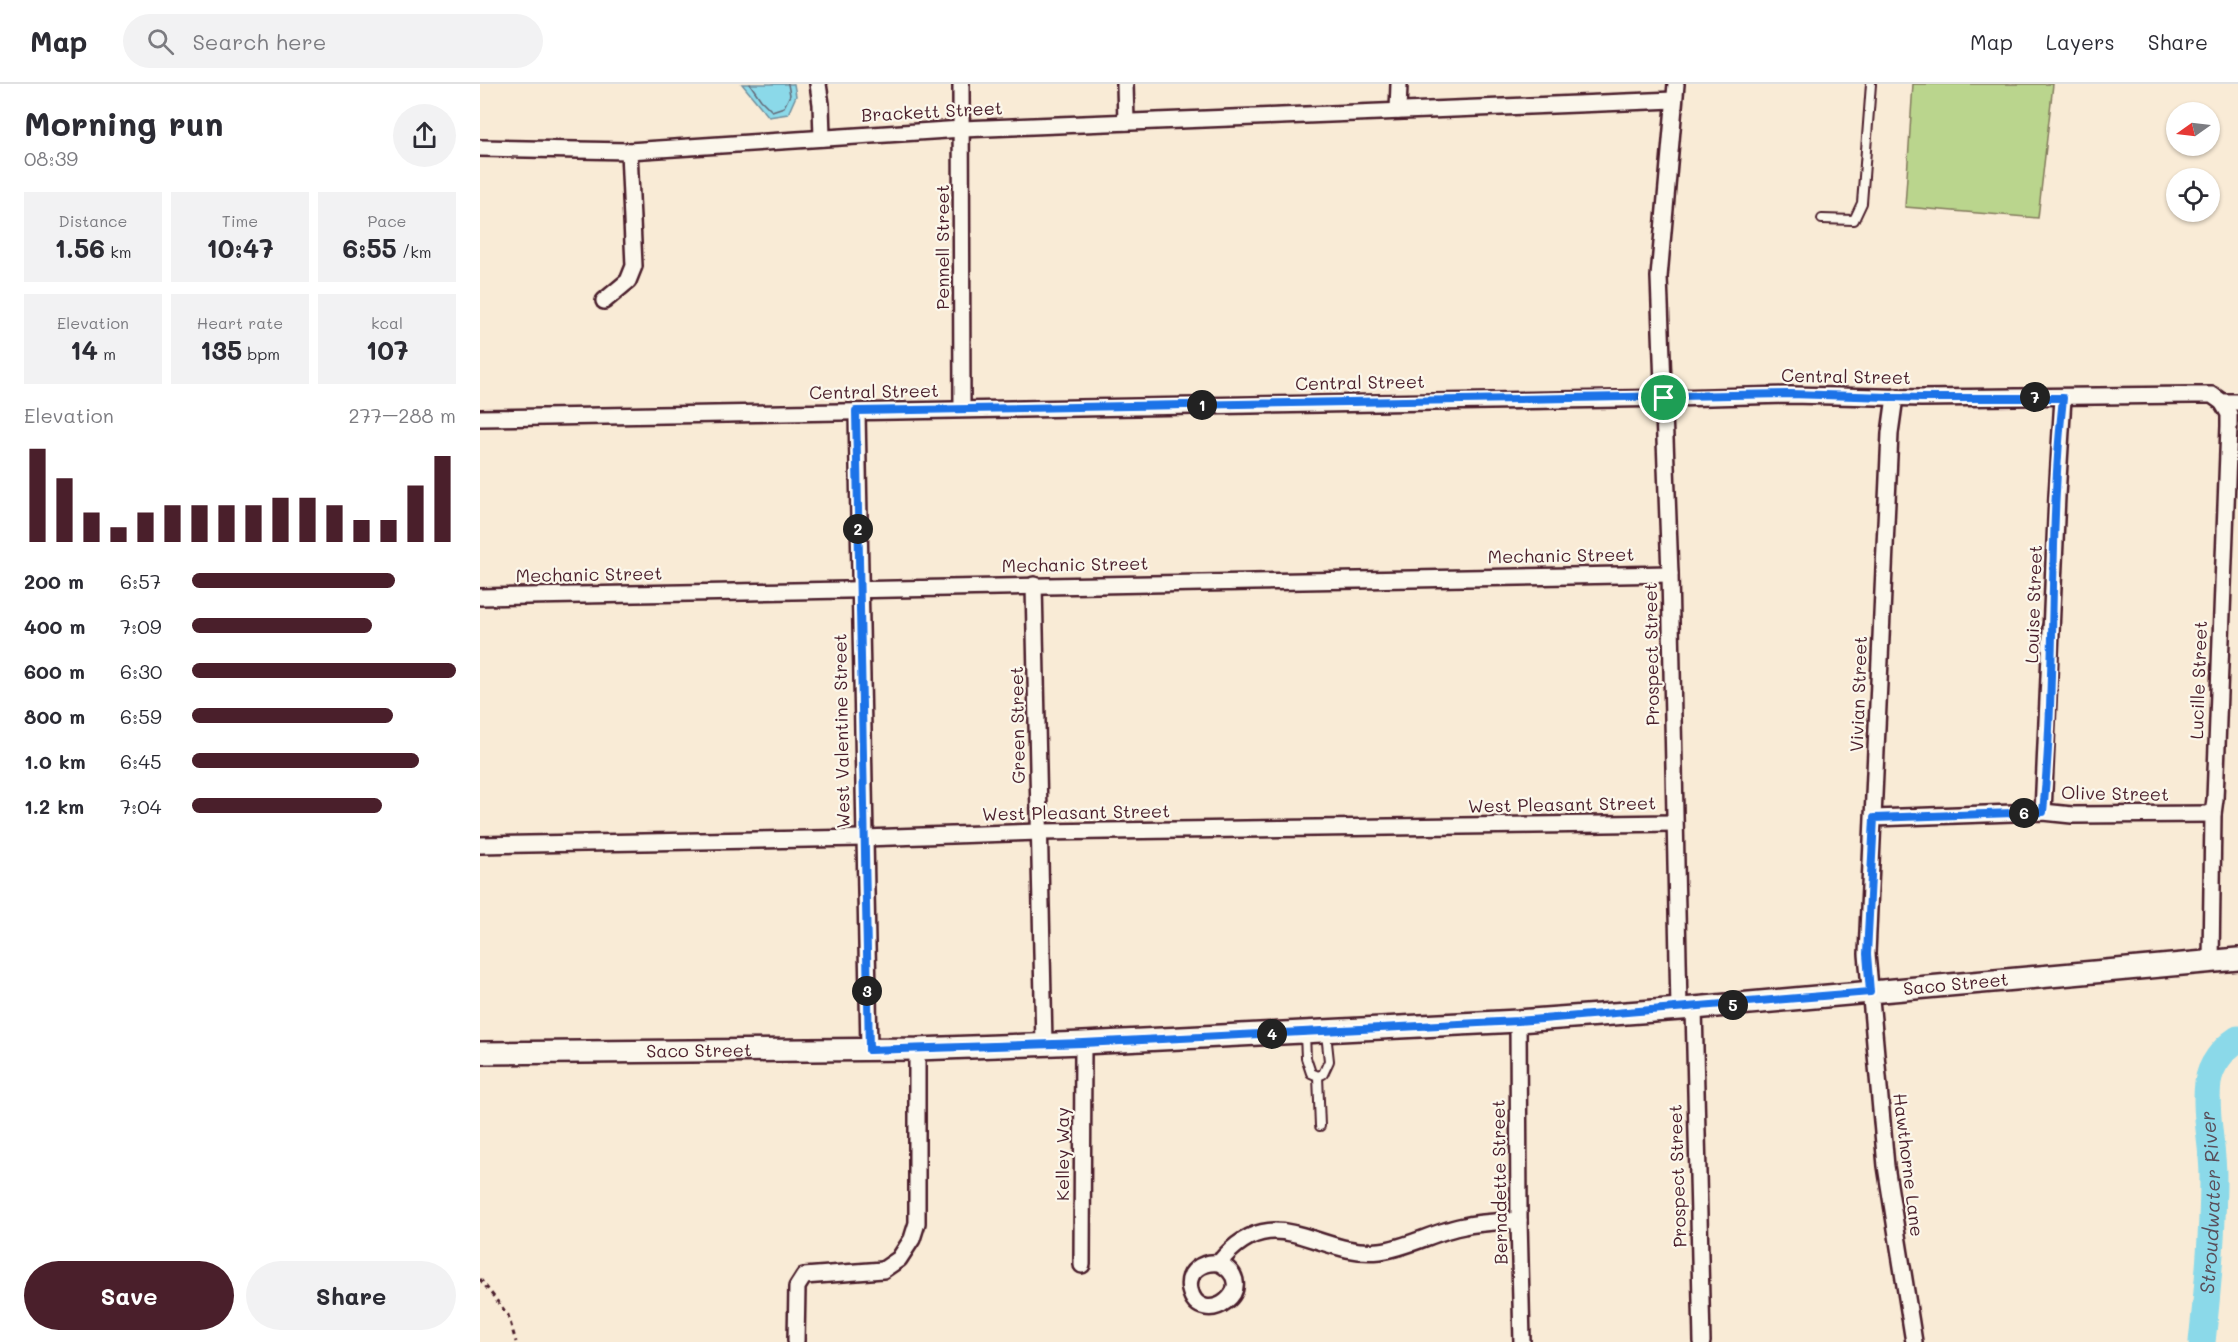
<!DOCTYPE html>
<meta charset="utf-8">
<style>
body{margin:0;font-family:Mali,sans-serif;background:#f2f2f3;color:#2b2b33;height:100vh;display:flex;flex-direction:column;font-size:22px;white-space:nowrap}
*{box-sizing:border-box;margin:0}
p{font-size:20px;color:#7c7c81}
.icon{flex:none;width:33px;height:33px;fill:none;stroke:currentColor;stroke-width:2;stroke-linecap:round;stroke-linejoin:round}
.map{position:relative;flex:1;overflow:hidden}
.side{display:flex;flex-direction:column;background:#fff;width:480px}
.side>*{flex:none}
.needle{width:39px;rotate:256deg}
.fabs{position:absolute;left:1686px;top:18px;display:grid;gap:12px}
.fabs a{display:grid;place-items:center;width:54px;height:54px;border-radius:50%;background:#fff;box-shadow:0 2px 4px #0004;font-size:30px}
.pin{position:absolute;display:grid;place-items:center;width:51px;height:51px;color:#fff;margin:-26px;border:3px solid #fff;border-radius:50%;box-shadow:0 2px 6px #0007}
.km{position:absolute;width:30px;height:30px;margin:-15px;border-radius:50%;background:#222;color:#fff;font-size:16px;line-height:30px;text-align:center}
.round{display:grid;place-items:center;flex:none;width:63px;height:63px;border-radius:32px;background:#f2f2f3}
.overview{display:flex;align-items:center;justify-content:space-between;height:102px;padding:0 24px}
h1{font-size:33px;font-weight:700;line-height:45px}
.metrics{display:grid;grid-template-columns:repeat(3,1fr);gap:9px;height:102px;padding:6px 24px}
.metrics div{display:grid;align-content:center;border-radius:0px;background:#f2f2f3;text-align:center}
.metrics b{font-size:26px;font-weight:700}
.metrics small{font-size:16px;font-weight:400}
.metrics p{font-size:16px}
.chart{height:168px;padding:12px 24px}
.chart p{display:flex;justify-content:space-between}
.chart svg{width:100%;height:108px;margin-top:6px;stroke:#4a1f2b;stroke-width:6}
.button{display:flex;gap:12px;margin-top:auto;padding:12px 24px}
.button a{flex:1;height:69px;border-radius:36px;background:#4a1f2b;color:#fff;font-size:24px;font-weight:700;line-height:69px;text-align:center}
.button a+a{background:#f2f2f3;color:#2b2b33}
ul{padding:0 24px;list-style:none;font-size:20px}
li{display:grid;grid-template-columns:96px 72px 1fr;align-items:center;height:45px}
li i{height:15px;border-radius:8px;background:#4a1f2b}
header{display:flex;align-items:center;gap:36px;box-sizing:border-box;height:84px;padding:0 30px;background:#fff;border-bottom:2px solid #e1e1e2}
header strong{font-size:28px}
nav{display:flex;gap:33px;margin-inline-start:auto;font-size:21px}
.search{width:420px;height:54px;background:#f2f2f3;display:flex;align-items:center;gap:15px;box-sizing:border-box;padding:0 21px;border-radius:33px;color:#7c7c81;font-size:22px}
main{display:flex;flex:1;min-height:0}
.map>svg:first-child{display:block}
.green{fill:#bad58d;stroke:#827a5c;stroke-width:1.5}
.water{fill:#8bd9e9;stroke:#718f9d;stroke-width:1.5}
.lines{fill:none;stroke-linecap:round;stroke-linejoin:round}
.shore{stroke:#646977;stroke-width:1.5}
.river{stroke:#8bd9e9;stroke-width:27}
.service-casing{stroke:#4a1f2b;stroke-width:12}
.minor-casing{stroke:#4a1f2b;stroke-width:20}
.secondary-casing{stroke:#4a1f2b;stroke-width:26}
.path{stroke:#4a1f2b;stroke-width:3;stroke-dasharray:4.5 4.5;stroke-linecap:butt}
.service{stroke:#fbf7ec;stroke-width:8}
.minor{stroke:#fbf7ec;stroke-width:15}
.secondary{stroke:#fbf7ec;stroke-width:21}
.route-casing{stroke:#fff;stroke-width:12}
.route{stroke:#1a73e8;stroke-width:8}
.labels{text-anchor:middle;stroke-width:4.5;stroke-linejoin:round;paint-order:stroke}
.street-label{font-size:18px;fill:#4a1f2b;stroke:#fbf7ec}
.water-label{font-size:20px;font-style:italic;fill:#5a4e5a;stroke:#fbf7ec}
</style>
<header>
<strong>Map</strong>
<div class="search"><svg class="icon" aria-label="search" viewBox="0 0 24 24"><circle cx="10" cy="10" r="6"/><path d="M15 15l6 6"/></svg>Search here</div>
<nav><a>Map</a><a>Layers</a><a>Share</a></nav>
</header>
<main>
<section class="side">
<div class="overview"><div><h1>Morning run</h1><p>08:39</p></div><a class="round"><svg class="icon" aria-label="share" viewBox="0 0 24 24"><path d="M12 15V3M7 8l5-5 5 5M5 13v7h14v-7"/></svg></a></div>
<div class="metrics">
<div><p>Distance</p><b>1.56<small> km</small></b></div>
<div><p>Time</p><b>10:47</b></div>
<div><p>Pace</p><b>6:55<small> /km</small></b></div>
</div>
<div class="metrics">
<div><p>Elevation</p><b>14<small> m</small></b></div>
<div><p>Heart rate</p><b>135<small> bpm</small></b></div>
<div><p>kcal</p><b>107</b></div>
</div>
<div class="chart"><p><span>Elevation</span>277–288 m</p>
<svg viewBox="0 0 160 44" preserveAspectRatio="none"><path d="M5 44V6M15 44V18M25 44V32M35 44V38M45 44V32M55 44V29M65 44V29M75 44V29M85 44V29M95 44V26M105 44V26M115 44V29M125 44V35M135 44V35M145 44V21M155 44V9"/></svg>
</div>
<ul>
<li><b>200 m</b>6:57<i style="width:77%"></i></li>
<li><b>400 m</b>7:09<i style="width:68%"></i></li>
<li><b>600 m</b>6:30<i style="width:100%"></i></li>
<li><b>800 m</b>6:59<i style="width:76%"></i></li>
<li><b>1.0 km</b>6:45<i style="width:86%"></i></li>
<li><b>1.2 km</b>7:04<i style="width:72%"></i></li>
</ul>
<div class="button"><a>Save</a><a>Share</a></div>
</section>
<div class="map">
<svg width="1758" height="1258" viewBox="0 0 1758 1258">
<rect width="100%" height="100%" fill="#f9ebd6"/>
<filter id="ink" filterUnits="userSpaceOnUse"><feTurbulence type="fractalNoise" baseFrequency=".0167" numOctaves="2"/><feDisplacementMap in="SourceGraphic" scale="12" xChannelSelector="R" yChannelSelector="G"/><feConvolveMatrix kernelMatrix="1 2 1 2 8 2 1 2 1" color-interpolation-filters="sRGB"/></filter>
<g filter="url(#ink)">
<polygon class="green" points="1433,0 1573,0 1558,134 1425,123"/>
<polygon class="water" points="262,0 314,0 316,12 308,30 289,33"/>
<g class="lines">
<polyline class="shore" points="270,0 281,16 292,27 304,23 310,11 308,0"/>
<path class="river" id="s1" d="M1722 1258C1728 1203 1733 1147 1733 1092 1733 1062 1724 1028 1728 999 1730 981 1743 965 1758 955"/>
<g class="service-casing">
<g id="service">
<polyline points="1342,135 1374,136 1382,119 1391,0"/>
<polyline points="825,950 826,974 831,989 838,992 843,990 849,977 846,949"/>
<polyline points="838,992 840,1042"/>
</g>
</g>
<g class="minor-casing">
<g id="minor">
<polyline points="338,0 341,20 342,54"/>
<polyline points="481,0 482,325"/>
<polyline points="645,0 646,38"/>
<polyline points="1196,0 1179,193 1190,490 1199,924"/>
<polyline points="918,27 919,0"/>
<polyline points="0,64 149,67 482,45 1194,16"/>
<polyline points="124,217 148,197 154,182 149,67"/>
<polyline points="1415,313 1410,349 1387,870 1406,1082 1434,1258"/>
<polyline points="377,328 389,966"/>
<polyline points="0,334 1194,314 1310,311 1441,314 1713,311 1732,311 1742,318 1758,318"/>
<polyline points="554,501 564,960"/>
<polyline points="0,513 1190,490"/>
<polyline points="1563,728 1577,412 1583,314"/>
<polyline points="1394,734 1563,728 1592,731 1733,730"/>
<polyline points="0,761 384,754 560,748 1194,739"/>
<polyline points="1731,877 1733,730 1735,715 1749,342 1749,330 1742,318"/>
<polyline points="1214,924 1222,1258"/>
<polyline points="1038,937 1039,1136 1042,1258"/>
<path d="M739 1179C785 1204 720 1248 710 1206 706 1187 723 1177 739 1179 793 1111 837 1174 900 1167 928 1164 955 1147 984 1142 1001 1138 1020 1138 1039 1136"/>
<polyline points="602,1181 603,959"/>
<polyline points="316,1257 317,1203 324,1192 403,1186 419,1175 432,1155 437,1139 437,965"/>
</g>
</g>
<g class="secondary-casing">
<g id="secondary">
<path id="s2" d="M0 969 437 965 603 959 1038 937 1214 924 1758 875"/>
</g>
</g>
<polyline class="path" points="0,1195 28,1231 36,1258"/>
<use href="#service" class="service"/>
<use href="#minor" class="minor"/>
<use href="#secondary" class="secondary"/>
</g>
</g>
<g class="lines" filter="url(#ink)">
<g class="route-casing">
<path id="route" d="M1310 310 1441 314H1583C1568 451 1577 590 1563 728L1394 734 1387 870 1390 908 1038 937 603 959 389 966 376 327Z"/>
</g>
<use href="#route" class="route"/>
</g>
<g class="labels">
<g class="street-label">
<text transform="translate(452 28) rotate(-3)" y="6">Brackett Street</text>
<text transform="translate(463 163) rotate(-90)" y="6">Pennell Street</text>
<text transform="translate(1366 293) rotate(1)" y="6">Central Street</text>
<text transform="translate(880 299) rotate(-1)" y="6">Central Street</text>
<text transform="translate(394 308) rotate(-1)" y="6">Central Street</text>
<text transform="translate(1081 472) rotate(-1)" y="6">Mechanic Street</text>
<text transform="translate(595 481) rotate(-1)" y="6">Mechanic Street</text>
<text transform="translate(109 491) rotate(-1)" y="6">Mechanic Street</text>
<text transform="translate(1554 520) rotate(-88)" y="6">Louise Street</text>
<text transform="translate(1172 570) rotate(-91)" y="6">Prospect Street</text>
<text transform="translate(1719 596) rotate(-88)" y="6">Lucille Street</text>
<text transform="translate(1379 610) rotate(-88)" y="6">Vivian Street</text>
<text transform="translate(538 641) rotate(-91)" y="6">Green Street</text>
<text transform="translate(362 647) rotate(-91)" y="6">West Valentine Street</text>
<text transform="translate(1635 710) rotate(1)" y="6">Olive Street</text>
<text transform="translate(1082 721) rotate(-1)" y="6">West Pleasant Street</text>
<text transform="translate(596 729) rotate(-1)" y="6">West Pleasant Street</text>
<text dy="6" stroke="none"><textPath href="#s2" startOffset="1478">Saco Street</textPath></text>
<text dy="6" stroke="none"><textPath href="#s2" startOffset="219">Saco Street</textPath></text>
<text transform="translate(583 1070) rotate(-90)" y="6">Kelley Way</text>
<text transform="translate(1428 1081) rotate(83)" y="6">Hawthorne Lane</text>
<text transform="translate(1198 1092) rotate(-92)" y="6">Prospect Street</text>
<text transform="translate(1020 1098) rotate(-91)" y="6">Bernadette Street</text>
</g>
<g class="water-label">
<text dy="7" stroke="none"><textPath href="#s1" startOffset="140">Stroudwater River</textPath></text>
</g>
</g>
</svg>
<div class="fabs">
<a><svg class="needle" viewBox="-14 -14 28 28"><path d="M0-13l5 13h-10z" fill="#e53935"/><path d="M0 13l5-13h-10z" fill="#7c7c81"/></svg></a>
<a><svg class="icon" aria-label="locate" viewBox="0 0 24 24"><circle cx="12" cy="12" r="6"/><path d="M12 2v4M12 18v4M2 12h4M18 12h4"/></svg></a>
</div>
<div class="pin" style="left:1184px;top:314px;background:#1e9e55"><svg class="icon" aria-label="arrive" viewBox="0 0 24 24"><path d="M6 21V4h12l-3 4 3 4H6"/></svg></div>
<b class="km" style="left:722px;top:321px">1</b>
<b class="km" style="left:378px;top:445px">2</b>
<b class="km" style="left:387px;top:907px">3</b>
<b class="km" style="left:792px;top:950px">4</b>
<b class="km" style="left:1253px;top:921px">5</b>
<b class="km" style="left:1544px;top:729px">6</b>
<b class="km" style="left:1555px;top:313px">7</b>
</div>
</main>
